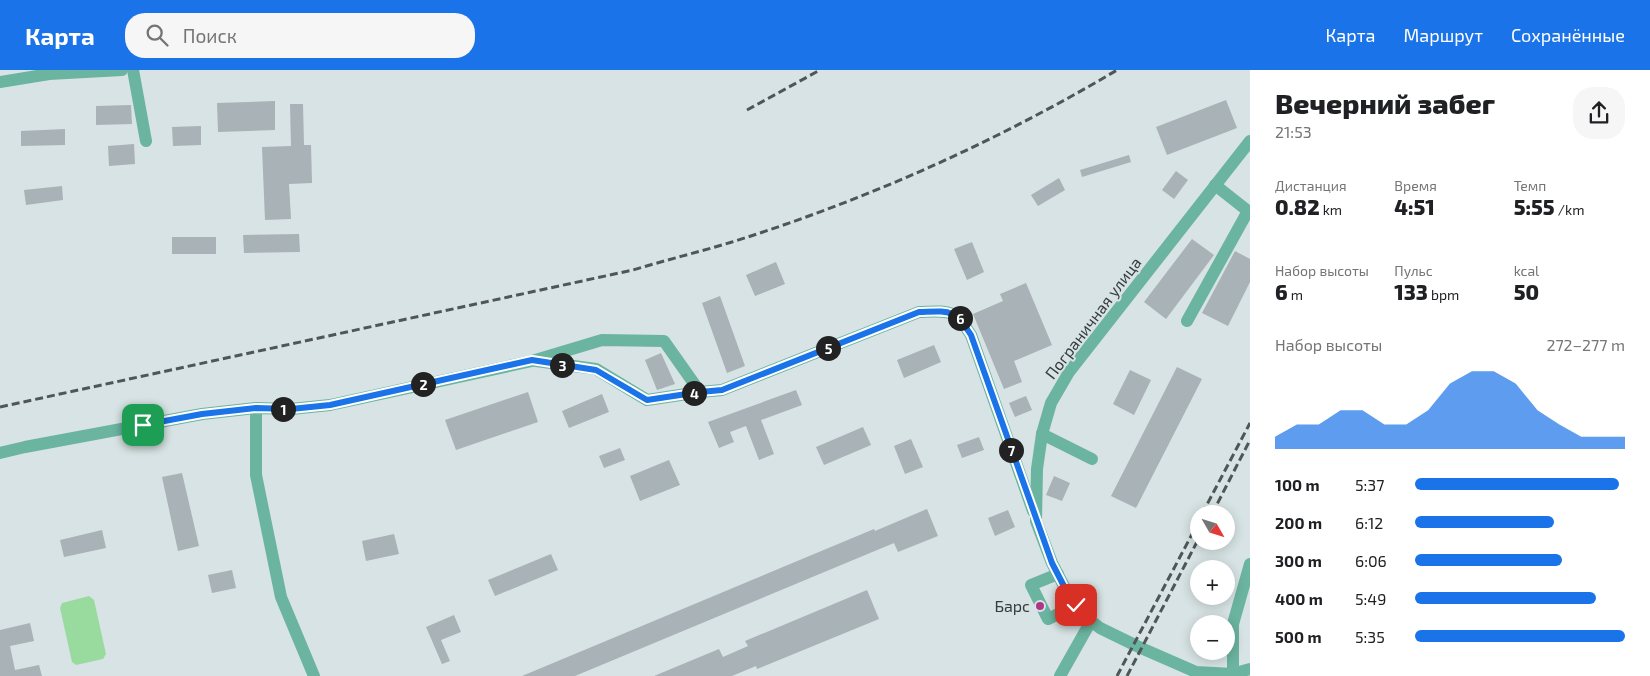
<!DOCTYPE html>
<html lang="ru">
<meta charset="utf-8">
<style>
body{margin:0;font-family:"Exo 2",sans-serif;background:#f6f6f6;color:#202124;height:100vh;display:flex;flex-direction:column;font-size:19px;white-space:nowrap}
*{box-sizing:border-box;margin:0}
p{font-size:16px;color:#757577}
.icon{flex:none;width:28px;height:28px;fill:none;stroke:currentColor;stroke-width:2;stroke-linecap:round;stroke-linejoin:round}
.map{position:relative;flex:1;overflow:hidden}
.drawer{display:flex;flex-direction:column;background:#fff;width:400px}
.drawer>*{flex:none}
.needle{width:32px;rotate:129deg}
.tools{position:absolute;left:1190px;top:435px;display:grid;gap:10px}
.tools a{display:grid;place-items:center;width:45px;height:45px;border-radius:50%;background:#fff;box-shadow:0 2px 12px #0003;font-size:25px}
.pin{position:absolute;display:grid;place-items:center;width:42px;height:42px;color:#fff;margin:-21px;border-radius:10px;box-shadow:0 2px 8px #0006}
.km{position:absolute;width:25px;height:25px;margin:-12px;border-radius:50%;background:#222;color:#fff;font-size:14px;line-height:25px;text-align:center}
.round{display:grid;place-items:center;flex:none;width:52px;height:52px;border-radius:20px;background:#f6f6f6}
.overview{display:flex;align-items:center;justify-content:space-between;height:85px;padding:0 25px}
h1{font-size:28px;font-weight:800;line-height:38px}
.figures{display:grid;grid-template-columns:repeat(3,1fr);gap:8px;height:85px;padding:5px 25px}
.figures div{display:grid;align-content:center}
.figures b{font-size:21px;font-weight:800}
.figures small{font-size:14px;font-weight:400}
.figures p{font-size:14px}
.chart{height:140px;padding:10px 25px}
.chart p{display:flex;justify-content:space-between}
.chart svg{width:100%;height:90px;margin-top:5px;fill:#1a73e8;opacity:.7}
ul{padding:0 25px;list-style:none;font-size:16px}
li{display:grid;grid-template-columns:80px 60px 1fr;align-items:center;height:38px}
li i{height:12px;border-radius:6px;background:#1a73e8}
header{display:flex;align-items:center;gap:30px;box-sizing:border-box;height:70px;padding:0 25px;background:#1a73e8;color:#fff}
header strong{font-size:24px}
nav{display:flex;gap:28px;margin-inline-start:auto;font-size:18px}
.search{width:350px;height:45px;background:#f6f6f6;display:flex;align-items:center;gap:12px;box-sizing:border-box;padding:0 18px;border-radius:20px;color:#757577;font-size:19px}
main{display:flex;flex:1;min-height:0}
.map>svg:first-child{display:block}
.green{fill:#99db9e}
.building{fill:#a8b2b7}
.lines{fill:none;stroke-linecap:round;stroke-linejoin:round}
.minor{stroke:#6bb4a0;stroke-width:12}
.rail{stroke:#505656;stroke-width:3;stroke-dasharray:8 4;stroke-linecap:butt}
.route-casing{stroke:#fff;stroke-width:10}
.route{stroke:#1a73e8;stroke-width:6}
.poi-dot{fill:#b03588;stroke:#d7e3e4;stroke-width:2}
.labels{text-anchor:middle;stroke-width:4;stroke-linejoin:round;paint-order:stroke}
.street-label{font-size:16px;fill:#363b3b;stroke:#d7e3e4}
.poi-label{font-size:16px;fill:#363b3b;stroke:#d7e3e4;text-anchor:end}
</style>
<header>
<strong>Карта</strong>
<div class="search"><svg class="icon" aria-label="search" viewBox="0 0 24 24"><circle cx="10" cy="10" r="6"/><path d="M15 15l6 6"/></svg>Поиск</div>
<nav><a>Карта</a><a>Маршрут</a><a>Сохранённые</a></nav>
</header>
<main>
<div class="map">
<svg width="1250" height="606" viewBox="0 0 1250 606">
<rect width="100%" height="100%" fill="#d7e3e4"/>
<polygon class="green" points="89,526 94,530 106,584 103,589 76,595 72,592 60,538 62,533"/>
<g class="building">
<polygon points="1226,30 1237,58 1167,85 1156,57"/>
<polygon points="275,31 275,60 218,62 217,33"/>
<polygon points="290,34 303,34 304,75 311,75 312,113 289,114 291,149 265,150 262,77 291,76"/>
<polygon points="131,35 132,54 96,55 96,36"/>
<polygon points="201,56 201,75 173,76 172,57"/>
<polygon points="65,59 65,75 21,76 21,61"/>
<polygon points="134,74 135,94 109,96 108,76"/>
<polygon points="1129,85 1131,92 1082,107 1080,100"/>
<polygon points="1176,101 1188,110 1174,129 1162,120"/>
<polygon points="1059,108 1065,120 1038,136 1031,125"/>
<polygon points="62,116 63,130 26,135 24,120"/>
<polygon points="299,164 300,182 244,183 243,165"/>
<rect x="172" y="167" width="44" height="17"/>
<polygon points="1192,169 1214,185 1166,249 1144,232"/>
<polygon points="972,172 984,202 967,210 954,179"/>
<polygon points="1235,181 1250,189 1250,212 1228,256 1202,243"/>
<polygon points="776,192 785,214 755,226 746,205"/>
<polygon points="1026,213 1052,275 1014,291 1022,312 1004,319 973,244 1003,231 1000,224"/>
<polygon points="720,226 745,296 727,303 702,233"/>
<polygon points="934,275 941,292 904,308 897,290"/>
<polygon points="661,283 675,314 657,320 645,290"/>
<polygon points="1177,297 1202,309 1136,438 1111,426"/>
<polygon points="1130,300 1151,310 1134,345 1113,334"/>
<polygon points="796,320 802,335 761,350 774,384 759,390 746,356 730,362 734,372 719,378 708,352"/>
<polygon points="528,322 538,352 456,380 445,350"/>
<polygon points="602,324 609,342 569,358 562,341"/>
<polygon points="1026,326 1032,340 1015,347 1009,333"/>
<polygon points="863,357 871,375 824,395 816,377"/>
<polygon points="979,367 984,380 962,388 957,375"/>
<polygon points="911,369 923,397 905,404 894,376"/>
<polygon points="620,378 625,390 604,398 599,386"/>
<polygon points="669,390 680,415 640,431 630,406"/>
<polygon points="182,403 199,476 178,481 162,407"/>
<polygon points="1054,406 1070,413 1062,431 1046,425"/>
<polygon points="927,439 938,466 898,482 894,473 575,606 522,606 874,459 875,461"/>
<polygon points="1008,440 1015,457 995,466 988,448"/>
<polygon points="102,460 106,478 64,487 60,470"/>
<polygon points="394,464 399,484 366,491 362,471"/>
<polygon points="551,484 558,500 495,526 488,510"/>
<polygon points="232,500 236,518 212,523 208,505"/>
<polygon points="867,520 879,549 757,599 756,596 732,606 654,606 719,579 723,587 748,576 745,571"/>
<polygon points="454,545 461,562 441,570 450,591 442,594 426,557"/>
<polygon points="30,553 34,571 10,576 15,600 39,595 42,606 0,606 0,560"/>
</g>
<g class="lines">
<g class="minor">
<polyline points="133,0 146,71"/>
<polyline points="0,12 49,4 122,0"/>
<polyline points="1250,71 1069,302 1051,333 1042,364 1037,399 1036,451 1052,493 1068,524 1091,551 1100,558 1141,578 1196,602 1232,604 1250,599"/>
<polyline points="1187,251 1248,141 1215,115"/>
<path d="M536 291 596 299 647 330 700 322 722 320 919 242C949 241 954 238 971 265L1033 441"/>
<polyline points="256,338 256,405 281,527 314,606"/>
<polyline points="1042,364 1092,389"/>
<polyline points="0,383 25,377 202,344 256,338 291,339 330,335 532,291 602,270 664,271 700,322"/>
<polyline points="1058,504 1031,515 1048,549 1077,535"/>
<polyline points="1060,606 1091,551"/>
<polyline points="1233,606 1233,554 1250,494"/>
</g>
<g class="rail">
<polyline points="747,40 820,0"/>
<path d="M0 337 633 200C666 190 699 182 732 172 866 130 996 72 1117 0"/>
<polyline points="1202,444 1250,353"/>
<polyline points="1212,444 1250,370"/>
<polyline points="1117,606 1199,451"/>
<polyline points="1127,606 1199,468"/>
</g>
</g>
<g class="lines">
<g class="route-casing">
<path id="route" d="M143 355 202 344 256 338 291 339 330 335 532 290 596 300 647 330 700 322 722 320 919 242C949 241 954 238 971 265L1052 493 1068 524 1076 535"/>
</g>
<use href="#route" class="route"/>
</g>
<circle class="poi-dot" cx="1040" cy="536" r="5"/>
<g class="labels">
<g class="street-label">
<text transform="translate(1093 248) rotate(-53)" y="6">Пограничная улица</text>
</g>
<g class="poi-label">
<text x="1030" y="542">Барс</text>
</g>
</g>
</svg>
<div class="tools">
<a><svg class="needle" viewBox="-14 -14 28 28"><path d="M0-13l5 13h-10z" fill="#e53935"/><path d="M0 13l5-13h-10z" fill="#757577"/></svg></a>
<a>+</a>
<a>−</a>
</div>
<div class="pin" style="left:143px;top:355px;background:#1e9e55"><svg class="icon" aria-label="arrive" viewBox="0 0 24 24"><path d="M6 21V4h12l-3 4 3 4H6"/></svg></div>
<div class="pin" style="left:1076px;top:535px;background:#d93025"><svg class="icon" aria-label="check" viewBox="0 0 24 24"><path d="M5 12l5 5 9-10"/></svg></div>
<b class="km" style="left:283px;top:339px">1</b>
<b class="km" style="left:423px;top:314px">2</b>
<b class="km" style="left:562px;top:295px">3</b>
<b class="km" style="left:694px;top:323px">4</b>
<b class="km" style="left:828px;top:278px">5</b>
<b class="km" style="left:960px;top:248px">6</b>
<b class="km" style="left:1011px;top:380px">7</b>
</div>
<section class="drawer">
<div class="overview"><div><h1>Вечерний забег</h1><p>21:53</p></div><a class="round"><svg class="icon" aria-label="share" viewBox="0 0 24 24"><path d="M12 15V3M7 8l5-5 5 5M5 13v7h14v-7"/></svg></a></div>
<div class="figures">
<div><p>Дистанция</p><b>0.82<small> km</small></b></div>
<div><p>Время</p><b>4:51</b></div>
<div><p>Темп</p><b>5:55<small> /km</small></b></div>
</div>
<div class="figures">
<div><p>Набор высоты</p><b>6<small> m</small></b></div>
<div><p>Пульс</p><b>133<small> bpm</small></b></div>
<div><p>kcal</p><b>50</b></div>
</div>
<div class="chart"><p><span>Набор высоты</span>272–277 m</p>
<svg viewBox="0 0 160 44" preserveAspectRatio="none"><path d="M0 44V38L10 32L20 32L30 25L40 25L50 32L60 32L70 25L80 12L90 6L100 6L110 12L120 25L130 32L140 38L150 38L160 38V44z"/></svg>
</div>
<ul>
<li><b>100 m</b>5:37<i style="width:97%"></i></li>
<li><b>200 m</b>6:12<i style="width:66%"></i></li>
<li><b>300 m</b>6:06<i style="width:70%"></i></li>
<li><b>400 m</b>5:49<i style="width:86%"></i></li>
<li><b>500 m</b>5:35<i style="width:100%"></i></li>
</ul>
</section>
</main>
